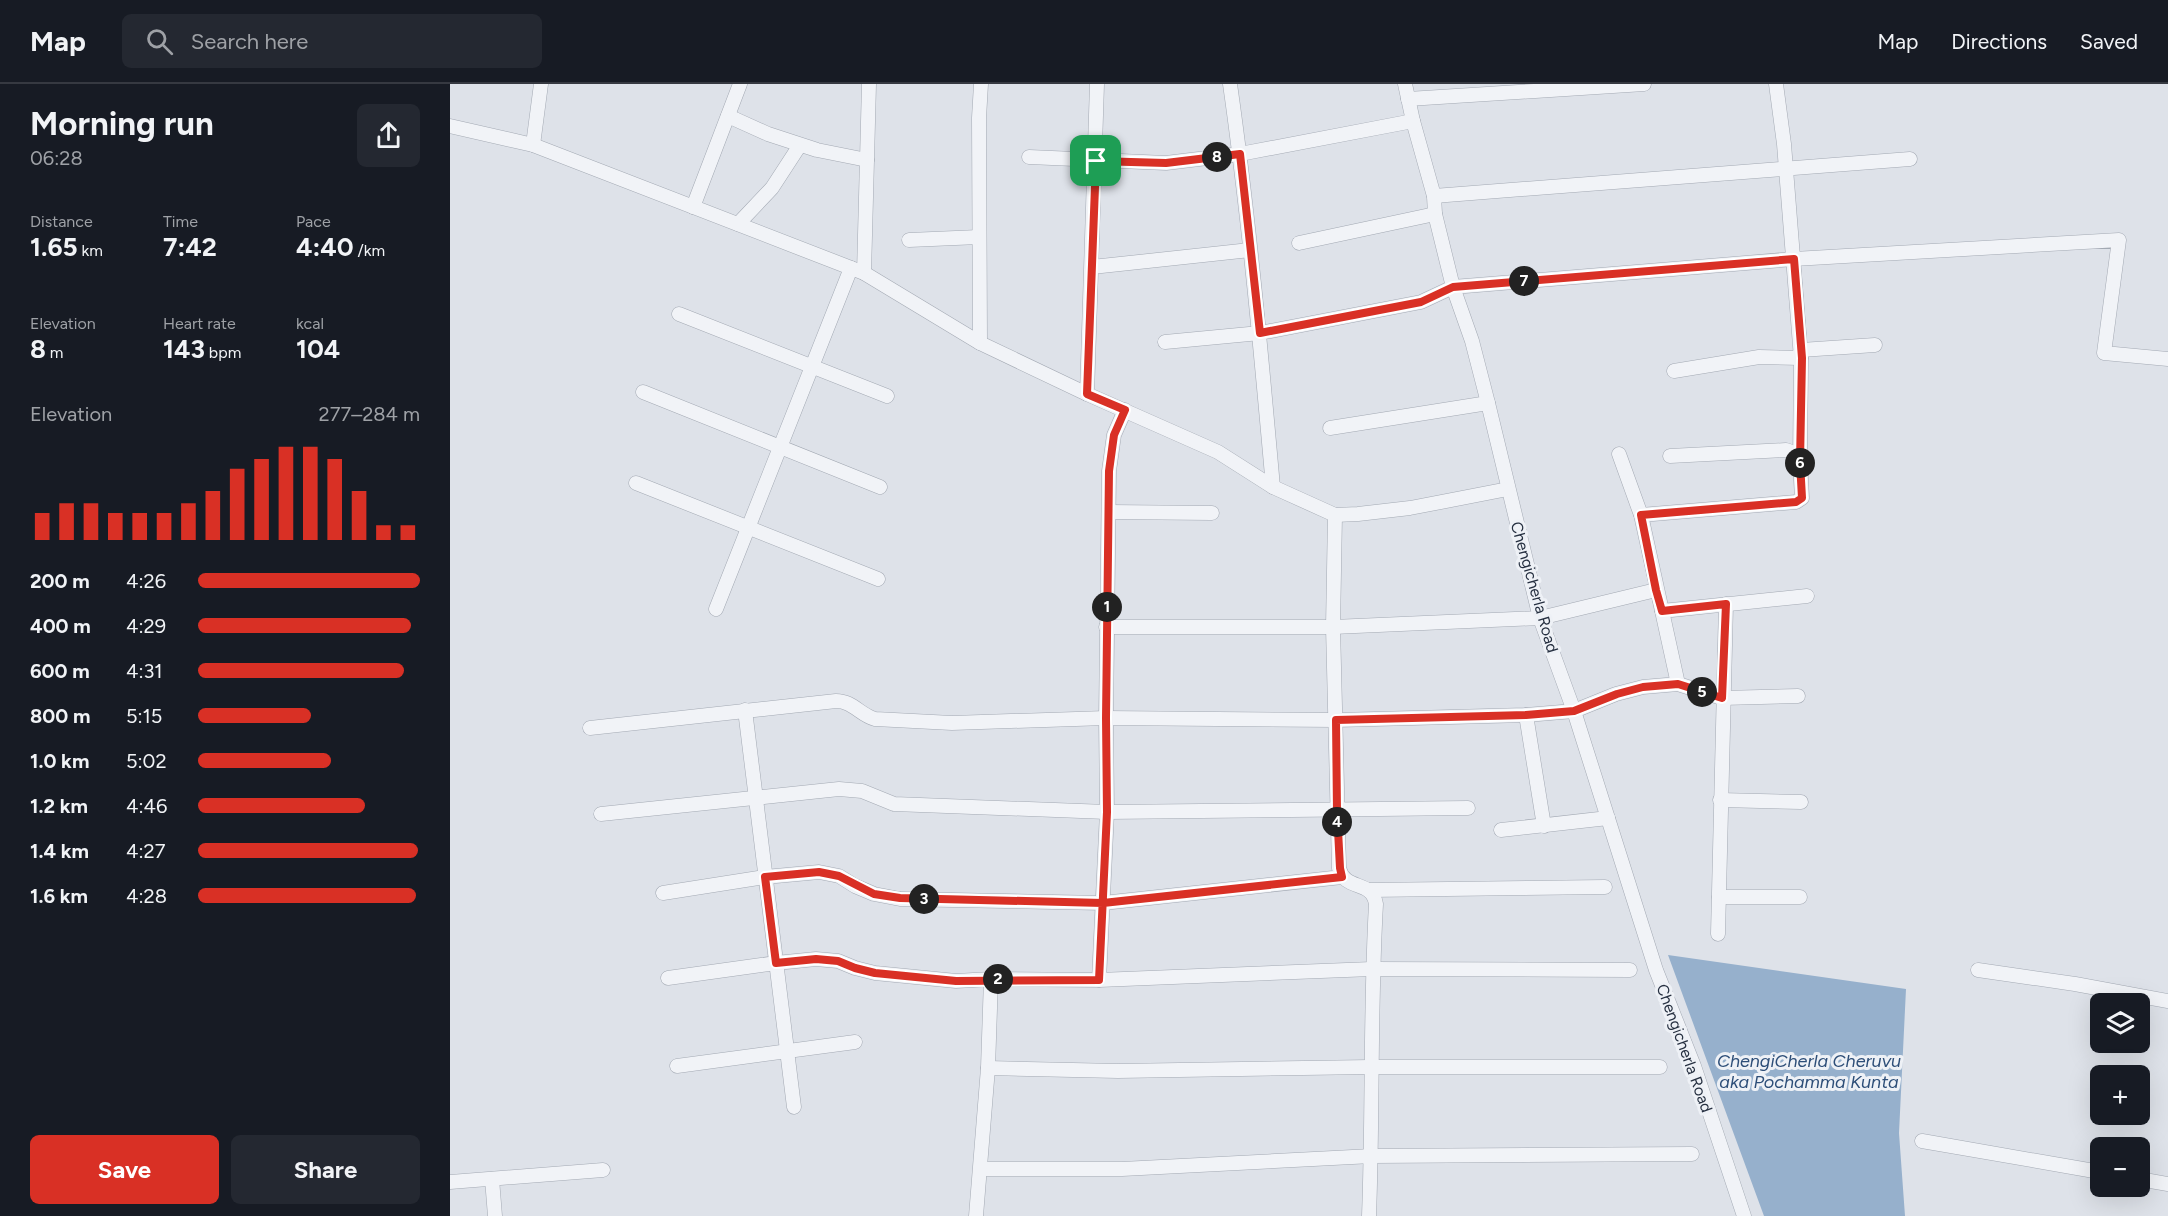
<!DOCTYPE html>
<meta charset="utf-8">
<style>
body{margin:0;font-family:Figtree,sans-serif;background:#242831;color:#f1f3f6;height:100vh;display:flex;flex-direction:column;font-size:22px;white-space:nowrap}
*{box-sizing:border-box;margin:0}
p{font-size:20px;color:#9ea1a6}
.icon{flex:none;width:33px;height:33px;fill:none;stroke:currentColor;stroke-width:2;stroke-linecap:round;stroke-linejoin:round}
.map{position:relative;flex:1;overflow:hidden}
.panel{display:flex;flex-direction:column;background:#171b24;width:450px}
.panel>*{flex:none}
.fabs{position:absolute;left:1640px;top:909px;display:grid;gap:12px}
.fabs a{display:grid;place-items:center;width:60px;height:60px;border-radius:9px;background:#171b24;box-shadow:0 6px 24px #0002;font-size:30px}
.pin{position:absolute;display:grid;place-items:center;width:51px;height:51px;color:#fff;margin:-26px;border-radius:12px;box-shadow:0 3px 9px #0006}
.km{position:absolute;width:30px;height:30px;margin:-15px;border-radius:50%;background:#222;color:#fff;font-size:16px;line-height:30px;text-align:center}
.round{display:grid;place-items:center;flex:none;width:63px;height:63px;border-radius:9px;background:#242831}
.head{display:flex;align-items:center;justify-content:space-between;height:102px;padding:0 30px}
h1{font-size:33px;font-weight:700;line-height:45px}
.figures{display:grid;grid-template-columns:repeat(3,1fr);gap:9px;height:102px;padding:6px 30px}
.figures div{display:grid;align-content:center}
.figures b{font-size:26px;font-weight:700}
.figures small{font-size:16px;font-weight:400}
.figures p{font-size:16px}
.chart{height:168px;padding:12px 30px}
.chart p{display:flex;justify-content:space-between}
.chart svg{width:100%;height:108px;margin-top:6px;stroke:#d93025;stroke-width:6}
.button{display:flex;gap:12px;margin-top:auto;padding:12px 30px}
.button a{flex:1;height:69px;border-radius:9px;background:#d93025;color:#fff;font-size:24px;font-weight:700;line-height:69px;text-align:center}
.button a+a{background:#242831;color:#f1f3f6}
ul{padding:0 30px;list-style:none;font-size:20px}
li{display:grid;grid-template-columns:96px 72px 1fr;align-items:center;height:45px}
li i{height:15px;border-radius:8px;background:#d93025}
header{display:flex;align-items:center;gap:36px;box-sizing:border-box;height:84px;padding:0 30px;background:#171b24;border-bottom:2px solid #363941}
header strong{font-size:28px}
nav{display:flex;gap:33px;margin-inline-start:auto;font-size:21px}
.search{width:420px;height:54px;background:#242831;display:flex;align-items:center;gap:15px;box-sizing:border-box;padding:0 21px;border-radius:9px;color:#9ea1a6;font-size:22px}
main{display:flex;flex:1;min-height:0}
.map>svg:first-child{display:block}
.water{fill:#96b0cc}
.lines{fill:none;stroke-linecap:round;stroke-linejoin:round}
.street-casing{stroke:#a3a9b3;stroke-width:15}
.street{stroke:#f1f3f7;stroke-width:14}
.route-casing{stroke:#fff;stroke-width:12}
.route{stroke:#d93025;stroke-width:8}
.labels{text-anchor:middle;stroke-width:6;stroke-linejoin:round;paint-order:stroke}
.street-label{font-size:16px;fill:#263041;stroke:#eef1f6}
.water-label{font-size:18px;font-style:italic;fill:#2d4e78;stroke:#eef1f6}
</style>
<header>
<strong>Map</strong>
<div class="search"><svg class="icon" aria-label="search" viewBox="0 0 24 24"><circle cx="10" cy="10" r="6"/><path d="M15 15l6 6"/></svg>Search here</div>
<nav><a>Map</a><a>Directions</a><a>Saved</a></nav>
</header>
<main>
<section class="panel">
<div class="head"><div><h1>Morning run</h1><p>06:28</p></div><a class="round"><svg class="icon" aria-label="share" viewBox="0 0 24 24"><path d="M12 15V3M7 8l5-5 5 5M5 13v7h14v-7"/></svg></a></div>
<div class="figures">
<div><p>Distance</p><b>1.65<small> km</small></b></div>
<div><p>Time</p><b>7:42</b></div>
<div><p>Pace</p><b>4:40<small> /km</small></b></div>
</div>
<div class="figures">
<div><p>Elevation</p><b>8<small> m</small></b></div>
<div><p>Heart rate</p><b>143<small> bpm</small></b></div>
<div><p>kcal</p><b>104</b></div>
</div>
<div class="chart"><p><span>Elevation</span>277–284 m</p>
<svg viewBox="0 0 160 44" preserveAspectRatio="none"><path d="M5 44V33M15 44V29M25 44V29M35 44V33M45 44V33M55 44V33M65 44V29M75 44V24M85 44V15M95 44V11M105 44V6M115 44V6M125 44V11M135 44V24M145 44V38M155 44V38"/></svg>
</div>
<ul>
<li><b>200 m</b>4:26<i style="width:100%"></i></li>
<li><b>400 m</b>4:29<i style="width:96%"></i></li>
<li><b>600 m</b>4:31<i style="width:93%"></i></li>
<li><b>800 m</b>5:15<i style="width:51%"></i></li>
<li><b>1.0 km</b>5:02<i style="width:60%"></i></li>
<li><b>1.2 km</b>4:46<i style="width:75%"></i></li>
<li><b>1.4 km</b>4:27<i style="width:99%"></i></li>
<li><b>1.6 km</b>4:28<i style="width:98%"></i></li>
</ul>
<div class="button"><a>Save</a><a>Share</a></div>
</section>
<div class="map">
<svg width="1718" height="1132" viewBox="0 0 1718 1132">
<rect width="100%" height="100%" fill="#dee2e9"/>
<polygon class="water" points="1218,871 1456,905 1449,1049 1455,1132 1314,1132"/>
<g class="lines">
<g class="street-casing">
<g id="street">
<path d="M780 0C799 134 811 268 823 403"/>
<polyline points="955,0 963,37 984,112 985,130 1003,203 1022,257 1038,319 1090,534 1124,627 1206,886 1244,982 1294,1132"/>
<polyline points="958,15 1194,0"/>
<polyline points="278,32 318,50 367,66 417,76"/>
<polyline points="0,42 83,61 414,189 530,259 637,310 768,368 823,403 885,431 908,430 960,424 1058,405"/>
<polyline points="83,61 91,0"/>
<polyline points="579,73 716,79 790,70 963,37"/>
<polyline points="984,112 1460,75"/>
<polyline points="243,123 290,0"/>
<polyline points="288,140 322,104 350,61"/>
<polyline points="459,156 529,153"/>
<polyline points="849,159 985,130"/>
<polyline points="642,183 800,166"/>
<polyline points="414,189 419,0"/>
<polyline points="229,230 437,312"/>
<polyline points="715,258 810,249 971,218 1003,203 1344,175 1669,156 1654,269 1718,275"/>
<polyline points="530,259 529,34 531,0"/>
<polyline points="1351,266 1425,261"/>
<polyline points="1224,287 1309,273 1351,274 1334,60 1326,0"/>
<polyline points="193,308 430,403"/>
<polyline points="637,310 647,0"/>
<polyline points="880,344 1038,319"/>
<polyline points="1169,370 1191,431 1228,600"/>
<polyline points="1350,378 1351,274"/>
<polyline points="186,399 428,495"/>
<polyline points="659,428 762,429"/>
<path d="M885 431 883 543 889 784C895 808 922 795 926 820 920 924 923 1028 919 1132"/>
<polyline points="1191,431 1346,418 1352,414 1350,378 1345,369 1336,366 1220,372"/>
<polyline points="266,525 401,184"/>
<polyline points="1212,527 1357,512"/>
<polyline points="656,543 883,543 1090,534 1206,506"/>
<polyline points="295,626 344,1023"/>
<polyline points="1076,631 1094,742"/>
<path d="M140 644 386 617C403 617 410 631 425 635L502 639 656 634 887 636 1076 631 1124 627 1166 610 1193 603 1228 600 1272 614 1348 612"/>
<polyline points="1270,716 1351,718"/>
<polyline points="151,730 389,705 412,707 444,720 657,728 1018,724"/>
<polyline points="1051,746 1158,734"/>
<polyline points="919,806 1155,803"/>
<polyline points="213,809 315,793 369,788 389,792 405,802 424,810 450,815 653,819 892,793"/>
<polyline points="1269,813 1350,813"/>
<polyline points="1268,850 1276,520"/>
<polyline points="1528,886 1625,900 1718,917"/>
<polyline points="218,894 326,879 366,875 388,877 405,884 425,889 506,897 541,895 649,896 922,885 1180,886"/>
<polyline points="649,896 657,728 656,634 659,387 664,351 675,326"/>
<polyline points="227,982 405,958"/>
<polyline points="538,984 668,987 920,983 1210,983"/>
<polyline points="1472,1057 1650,1088"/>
<polyline points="531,1085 672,1085 922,1072 1242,1070"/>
<polyline points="42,1095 45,1132"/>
<polyline points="1689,1095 1718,1100"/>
<polyline points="0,1098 153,1086"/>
<polyline points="526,1132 538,984 541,895"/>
</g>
</g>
<use href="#street" class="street"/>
</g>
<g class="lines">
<g class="route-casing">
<polyline id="route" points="646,77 637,310 675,326 664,351 659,387 656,634 657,728 649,896 506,897 425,889 405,884 388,877 366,875 326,879 315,793 369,788 389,792 424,810 450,814 653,819 892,793 890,784 887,727 886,636 1076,631 1124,627 1167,610 1193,603 1228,600 1272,614 1276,520 1212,527 1206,506 1191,431 1346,418 1352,414 1350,378 1352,274 1344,175 1003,203 971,218 810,249 790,70 716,79 646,77"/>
</g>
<use href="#route" class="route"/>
</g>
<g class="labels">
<g class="street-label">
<text transform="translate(1085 503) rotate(74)" y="6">Chengicherla Road</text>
<text transform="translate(1235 964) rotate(70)" y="6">Chengicherla Road</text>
</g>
<g class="water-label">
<text x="1359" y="983">ChengiCherla Cheruvu<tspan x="1359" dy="21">aka Pochamma Kunta</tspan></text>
</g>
</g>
</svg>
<div class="fabs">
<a><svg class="icon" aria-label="layers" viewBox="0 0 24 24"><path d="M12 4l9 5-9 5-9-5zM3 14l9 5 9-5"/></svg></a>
<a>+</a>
<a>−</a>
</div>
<div class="pin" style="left:646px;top:77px;background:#1e9e55"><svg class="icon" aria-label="arrive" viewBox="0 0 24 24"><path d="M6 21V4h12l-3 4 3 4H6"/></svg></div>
<b class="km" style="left:657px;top:523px">1</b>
<b class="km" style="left:548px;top:895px">2</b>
<b class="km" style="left:474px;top:815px">3</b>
<b class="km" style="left:887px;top:738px">4</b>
<b class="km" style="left:1252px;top:608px">5</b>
<b class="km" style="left:1350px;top:379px">6</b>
<b class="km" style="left:1074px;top:197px">7</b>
<b class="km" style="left:767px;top:73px">8</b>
</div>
</main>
